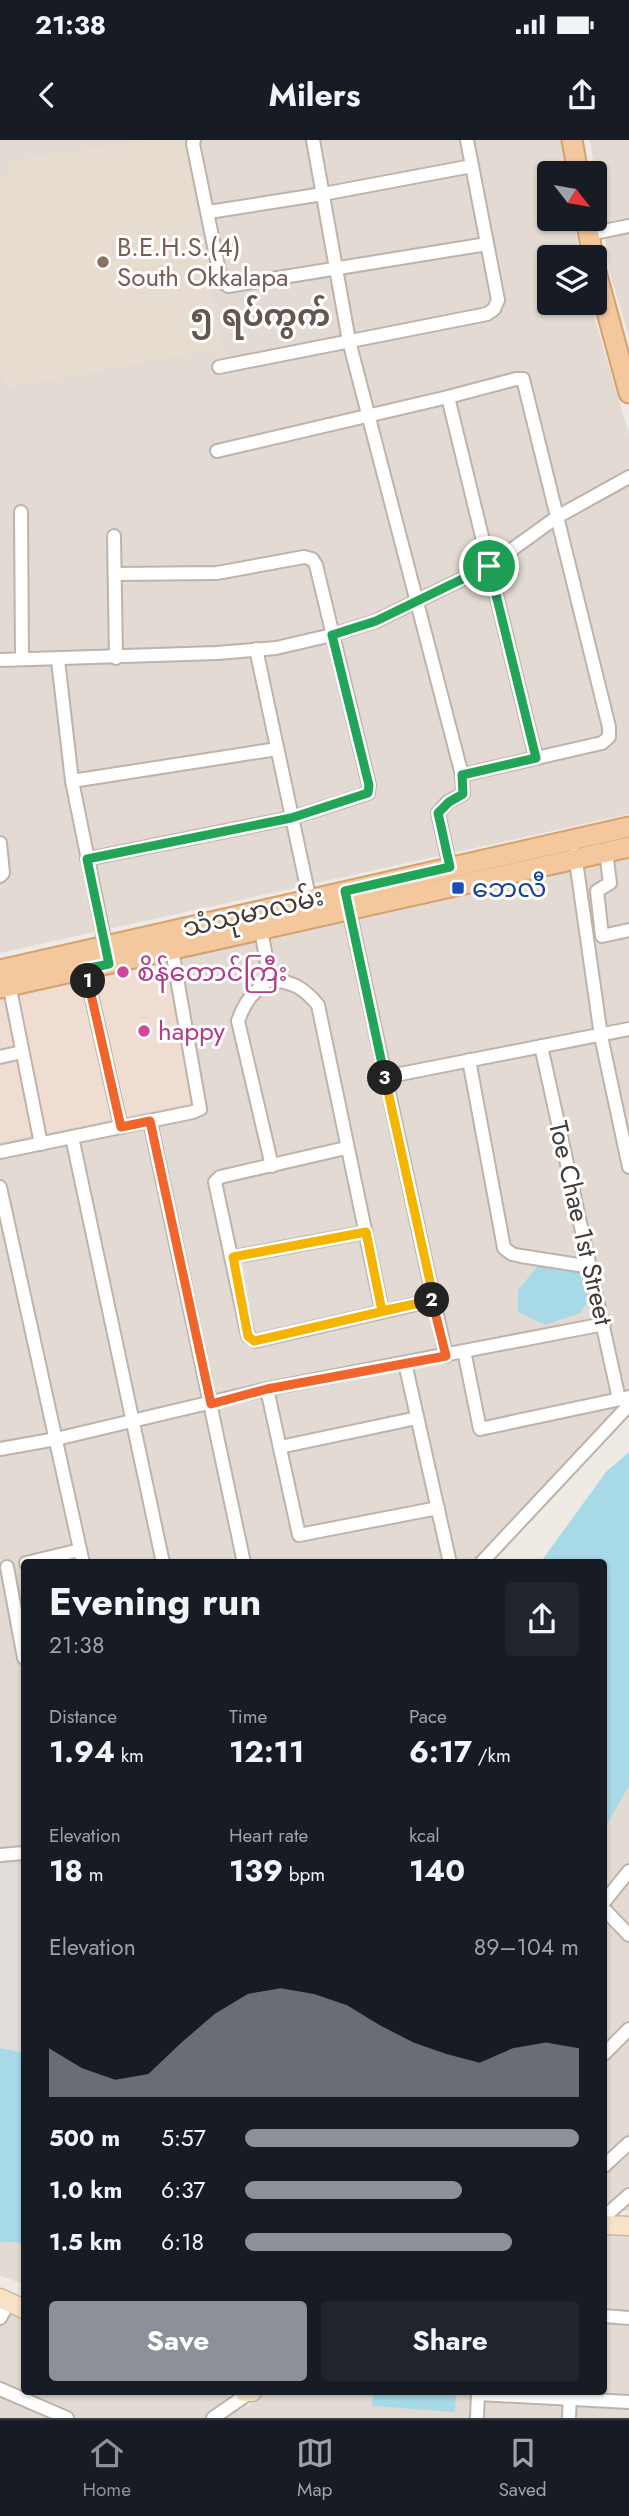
<!DOCTYPE html>
<meta charset="utf-8">
<style>
body{margin:0;font-family:Jost,"Noto Sans Myanmar",sans-serif;background:#20242c;color:#f1f3f6;height:100vh;display:flex;flex-direction:column;font-size:26px;white-space:nowrap}
*{box-sizing:border-box;margin:0}
p{font-size:23px;color:#9ea1a6}
.icon{flex:none;width:38px;height:38px;fill:none;stroke:currentColor;stroke-width:2;stroke-linecap:round;stroke-linejoin:round}
.map{position:relative;flex:1;overflow:hidden}
.sheet{position:absolute;left:21px;top:1419px;width:586px;height:836px;display:flex;flex-direction:column;background:#171b24;border-radius:7px;box-shadow:0 2px 5px #0004}
.sheet>*{flex:none}
.needle{width:46px;rotate:121deg}
.buttons{position:absolute;left:537px;top:21px;display:grid;gap:14px}
.buttons a{display:grid;place-items:center;width:70px;height:70px;border-radius:7px;background:#171b24;box-shadow:0 2px 5px #0004;font-size:35px}
.pin{position:absolute;display:grid;place-items:center;width:60px;height:60px;color:#fff;margin:-30px;border:4px solid #fff;border-radius:50%;box-shadow:0 2px 7px #0007}
.km{position:absolute;width:35px;height:35px;margin:-18px;border-radius:50%;background:#222;color:#fff;font-size:19px;line-height:35px;text-align:center}
.round{display:grid;place-items:center;flex:none;width:74px;height:74px;border-radius:7px;background:#20242c}
.overview{display:flex;align-items:center;justify-content:space-between;height:119px;padding:0 28px}
h1{font-size:38px;font-weight:700;line-height:52px}
.stats{display:grid;grid-template-columns:repeat(3,1fr);gap:10px;height:119px;padding:7px 28px}
.stats div{display:grid;align-content:center}
.stats b{font-size:30px;font-weight:700}
.stats small{font-size:19px;font-weight:400}
.stats p{font-size:19px}
.chart{height:196px;padding:14px 28px}
.chart p{display:flex;justify-content:space-between}
.chart svg{width:100%;height:126px;margin-top:7px;fill:#8c9099;opacity:.7}
.button{display:flex;gap:14px;margin-top:auto;padding:14px 28px}
.button a{flex:1;height:80px;border-radius:7px;background:#8c9099;color:#fff;font-size:28px;font-weight:700;line-height:80px;text-align:center}
.button a+a{background:#20242c;color:#f1f3f6}
ul{padding:0 28px;list-style:none;font-size:23px}
li{display:grid;grid-template-columns:112px 84px 1fr;align-items:center;height:52px}
li i{height:18px;border-radius:9px;background:#8c9099}
.status{display:flex;justify-content:space-between;align-items:center;height:49px;padding:0 35px;background:#171b24;direction:ltr}
.status svg{height:19px;fill:currentColor}
header{display:flex;justify-content:space-between;align-items:center;height:91px;padding:0 28px;background:#171b24;font-size:32px;font-weight:700}
.tab-bar{display:flex;justify-content:space-around;align-items:center;height:98px;border-top:2px solid #363941;background:#171b24;font-size:19px;color:#9ea1a6}
.tab-bar a{display:grid;justify-items:center;gap:4px}
.tab-bar .on{color:#8c9099}
.map>svg:first-child{display:block}
.residential{fill:#e3dbd3}
.commercial{fill:#f0ddd1}
.industrial{fill:#e2dcd9}
.education{fill:#e7dcd0}
.water{fill:#a7d9e6}
.lines{fill:none;stroke-linecap:round;stroke-linejoin:round}
.street-casing{stroke:#bdb3ab;stroke-width:16}
.secondary-casing{stroke:#ceb69b;stroke-width:21}
.primary-casing{stroke:#d4a16e;stroke-width:23}
.street{stroke:#fff;stroke-width:12}
.secondary{stroke:#f7e2c7;stroke-width:18}
.primary{stroke:#f2c89c;stroke-width:19}
.split-1-casing{stroke:#fff;stroke-width:14}
.split-2-casing{stroke:#fff;stroke-width:14}
.split-3-casing{stroke:#fff;stroke-width:14}
.split-4-casing{stroke:#fff;stroke-width:14}
.split-1{stroke:#22a559;stroke-width:9}
.split-2{stroke:#f0652b;stroke-width:9}
.split-3{stroke:#f5b400;stroke-width:9}
.split-4{stroke:#22a559;stroke-width:9}
.education-dot{fill:#8d6e63;stroke:#fff;stroke-width:2.5}
.transit-dot{fill:#1a4fb4;stroke:#fff;stroke-width:2.5}
.hotel-dot{fill:#d1479c;stroke:#fff;stroke-width:2.5}
.labels{text-anchor:middle;stroke-width:6;stroke-linejoin:round;paint-order:stroke}
.education-label{font-size:26px;fill:#785e54;stroke:#fff;text-anchor:start}
.transit-label{font-size:26px;fill:#164399;stroke:#fff;text-anchor:start}
.street-label{font-size:26px;fill:#413a35;stroke:#fff}
.hotel-label{font-size:26px;fill:#b23c85;stroke:#fff;text-anchor:start}
.quarter-label{font-size:30px;font-weight:bold;fill:#63564e;stroke:#fff}
</style>
<div class="status"><b>21:38</b><svg viewBox="0 0 49 12"><path d="M0 12V9h3v3zM5 12V6h3v6zM10 12V3h3v9zM15 12V0h3v12zM26 1h20v11H26zM47 4h2v5h-2z"/></svg></div>
<header><svg class="icon" aria-label="back" viewBox="0 0 24 24"><path d="M15 5l-7 7 7 7"/></svg>Milers<svg class="icon" aria-label="share" viewBox="0 0 24 24"><path d="M12 15V3M7 8l5-5 5 5M5 13v7h14v-7"/></svg></header>
<div class="map">
<svg width="629" height="2278" viewBox="0 0 629 2278">
<rect width="100%" height="100%" fill="#f0eae4"/>
<g class="residential">
<polygon points="0,0 561,0 567,33 550,33 550,79 574,79 580,117 550,117 550,163 590,163 629,294 629,674 0,813"/>
<polygon points="590,0 629,0 629,197 611,137"/>
<polygon points="629,714 629,1276 492,1423 24,1423 24,1719 0,1720 0,1002 193,962 163,817"/>
<polygon points="629,1646 629,2071 604,2069 604,1690"/>
<polygon points="604,2091 629,2093 629,2278 0,2278 0,2154 24,2165 24,2252 219,2252 249,2266 265,2252 604,2252"/>
<polygon points="0,2102 24,2103 24,2145 0,2135"/>
</g>
<polygon class="commercial" points="163,817 194,962 0,1002 0,855"/>
<polygon class="industrial" points="24,1719 24,1913 0,1908 0,1720"/>
<polygon class="education" points="148,0 186,0 222,208 5,248 0,222 0,36 9,34 8,21"/>
<g class="water">
<polygon points="569,1126 591,1138 594,1153 580,1173 545,1185 518,1172 518,1150 537,1127"/>
<polygon points="629,1312 629,1646 604,1690 604,1423 540,1423 606,1332"/>
<polygon points="0,1908 24,1913 24,2103 0,2102"/>
<polygon points="373,2252 456,2252 455,2272 372,2266"/>
</g>
<g class="lines">
<g class="street-casing">
<g id="street">
<polyline points="194,0 193,4 221,140 228,146 487,104"/>
<polyline points="313,0 349,201 462,635 463,654 448,662 438,673 450,727"/>
<polyline points="209,72 323,54 472,26"/>
<polyline points="589,94 629,86"/>
<polyline points="219,227 487,174 494,169 498,160 467,0"/>
<polyline points="448,257 536,618"/>
<polyline points="217,311 448,257 516,239 523,239 609,587 609,597 602,603 462,635"/>
<polyline points="21,372 22,519"/>
<polyline points="114,396 116,518"/>
<polyline points="256,509 311,766"/>
<polyline points="0,520 217,513 276,508 332,495 376,481 489,426 557,377 629,337"/>
<polyline points="58,520 72,641 107,813"/>
<polyline points="72,641 277,609"/>
<polyline points="0,703 3,733 0,736"/>
<polyline points="606,712 610,743 597,751 602,796 629,790"/>
<polyline points="575,714 601,896 629,1027"/>
<polyline points="87,719 291,678 360,656 368,653 369,645 316,425 312,419 304,417 217,433 115,434"/>
<polyline points="348,765 446,1216"/>
<polyline points="260,785 270,839"/>
<polyline points="84,823 121,987"/>
<polyline points="8,839 41,1004"/>
<polyline points="541,906 619,1259"/>
<polyline points="0,917 22,912"/>
<polyline points="469,920 504,1108 512,1114 521,1116 591,1127"/>
<polyline points="385,937 629,889"/>
<polyline points="150,981 244,1423"/>
<polyline points="72,997 163,1423"/>
<polyline points="346,1008 220,1037 215,1042 248,1196 255,1201 434,1160"/>
<polyline points="0,1012 193,972 200,969 172,810"/>
<path d="M272 1026 238 881C245 861 253 852 270 839 294 843 303 847 318 865L382 1171"/>
<polyline points="0,1047 83,1423"/>
<polyline points="233,1117 366,1092"/>
<polyline points="464,1211 480,1289 629,1257"/>
<polyline points="405,1223 450,1423"/>
<polyline points="267,1249 299,1395 438,1368"/>
<polyline points="280,1307 417,1278"/>
<polyline points="0,1309 56,1299 267,1249 604,1184"/>
<polyline points="26,1423 80,1410"/>
<polyline points="481,1423 629,1265"/>
<polyline points="7,1427 24,1518"/>
<polyline points="0,1715 24,1713"/>
<polyline points="604,1762 629,1731"/>
<polyline points="604,1769 629,1795"/>
<polyline points="604,1914 629,1889"/>
<polyline points="604,2026 629,2003"/>
<polyline points="604,2077 629,2055"/>
<polyline points="604,2176 629,2178"/>
<polyline points="0,2178 9,2162"/>
<polyline points="0,2249 67,2278"/>
<polyline points="478,2254 629,2262"/>
<polyline points="213,2278 249,2253"/>
<polyline points="477,2278 478,2252"/>
<polyline points="569,2278 570,2253"/>
</g>
</g>
<g class="secondary-casing">
<g id="secondary">
<polyline points="604,2085 629,2086"/>
<polyline points="0,2158 24,2169"/>
<polyline points="244,2252 252,2252"/>
</g>
</g>
<g class="primary-casing">
<g id="primary">
<polyline points="572,0 578,33"/>
<polyline points="586,79 593,117"/>
<polyline points="595,128 629,253"/>
<polyline points="0,830 629,687"/>
<polyline points="0,848 629,707"/>
</g>
</g>
<use href="#street" class="street"/>
<use href="#secondary" class="secondary"/>
<use href="#primary" class="primary"/>
</g>
<g class="lines">
<g class="split-1-casing">
<polyline id="split-1" points="88,841 85,829 109,824 87,719 291,678 368,653 369,645 332,495 376,481 489,426"/>
</g>
<g class="split-2-casing">
<polyline id="split-2" points="88,841 121,987 150,981 211,1264 267,1249 446,1216 432,1160"/>
</g>
<g class="split-3-casing">
<polyline id="split-3" points="385,938 434,1160 382,1171 366,1092 233,1117 248,1196 254,1201 432,1160"/>
</g>
<g class="split-4-casing">
<polyline id="split-4" points="385,938 345,751 450,727 438,673 449,662 463,654 462,635 536,618 489,426"/>
</g>
<use href="#split-1" class="split-1"/>
<use href="#split-2" class="split-2"/>
<use href="#split-3" class="split-3"/>
<use href="#split-4" class="split-4"/>
</g>
<circle class="education-dot" cx="103" cy="122" r="7"/>
<rect class="transit-dot" x="451" y="741" width="14" height="14" rx="3.5"/>
<g class="hotel-dot">
<circle cx="123" cy="832" r="7"/>
<circle cx="144" cy="891" r="7"/>
</g>
<g class="labels">
<g class="education-label">
<text x="117" y="116">B.E.H.S.(4)<tspan x="117" dy="30">South Okkalapa</tspan></text>
</g>
<g class="transit-label">
<text x="472" y="757">ဘေလီ</text>
</g>
<g class="street-label">
<text transform="translate(253 772) rotate(-13)" y="9">သံသုမာလမ်း</text>
<text transform="translate(581 1083) rotate(77)" y="9">Toe Chae 1st Street</text>
</g>
<g class="hotel-label">
<text x="137" y="841">စိန်တောင်ကြီး</text>
<text x="158" y="900">happy</text>
</g>
<g class="quarter-label">
<text x="260" y="186">၅ ရပ်ကွက်</text>
</g>
</g>
</svg>
<div class="buttons">
<a><svg class="needle" viewBox="-14 -14 28 28"><path d="M0-13l5 13h-10z" fill="#e53935"/><path d="M0 13l5-13h-10z" fill="#9ea1a6"/></svg></a>
<a><svg class="icon" aria-label="layers" viewBox="0 0 24 24"><path d="M12 4l9 5-9 5-9-5zM3 14l9 5 9-5"/></svg></a>
</div>
<div class="pin" style="left:489px;top:426px;background:#1e9e55"><svg class="icon" aria-label="arrive" viewBox="0 0 24 24"><path d="M6 21V4h12l-3 4 3 4H6"/></svg></div>
<b class="km" style="left:88px;top:841px">1</b>
<b class="km" style="left:432px;top:1160px">2</b>
<b class="km" style="left:385px;top:938px">3</b>
<section class="sheet">
<div class="overview"><div><h1>Evening run</h1><p>21:38</p></div><a class="round"><svg class="icon" aria-label="share" viewBox="0 0 24 24"><path d="M12 15V3M7 8l5-5 5 5M5 13v7h14v-7"/></svg></a></div>
<div class="stats">
<div><p>Distance</p><b>1.94<small> km</small></b></div>
<div><p>Time</p><b>12:11</b></div>
<div><p>Pace</p><b>6:17<small> /km</small></b></div>
</div>
<div class="stats">
<div><p>Elevation</p><b>18<small> m</small></b></div>
<div><p>Heart rate</p><b>139<small> bpm</small></b></div>
<div><p>kcal</p><b>140</b></div>
</div>
<div class="chart"><p><span>Elevation</span>89–104 m</p>
<svg viewBox="0 0 160 44" preserveAspectRatio="none"><path d="M0 44V27L10 34L20 38L30 36L40 25L50 15L60 8L70 6L80 8L90 12L100 19L110 25L120 29L130 32L140 27L150 25L160 27V44z"/></svg>
</div>
<ul>
<li><b>500 m</b>5:57<i style="width:100%"></i></li>
<li><b>1.0 km</b>6:37<i style="width:65%"></i></li>
<li><b>1.5 km</b>6:18<i style="width:80%"></i></li>
</ul>
<div class="button"><a>Save</a><a>Share</a></div>
</section>
</div>
<nav class="tab-bar">
<a class="on"><svg class="icon" aria-label="home" viewBox="0 0 24 24"><path d="M3 11l9-7 9 7M6 9v11h12V9"/></svg>Home</a>
<a><svg class="icon" aria-label="map" viewBox="0 0 24 24"><path d="M3 6l6-2 6 2 6-2v14l-6 2-6-2-6 2zM9 4v14M15 6v14"/></svg>Map</a>
<a><svg class="icon" aria-label="saved" viewBox="0 0 24 24"><path d="M7 4h10v16l-5-4-5 4z"/></svg>Saved</a>
</nav>
